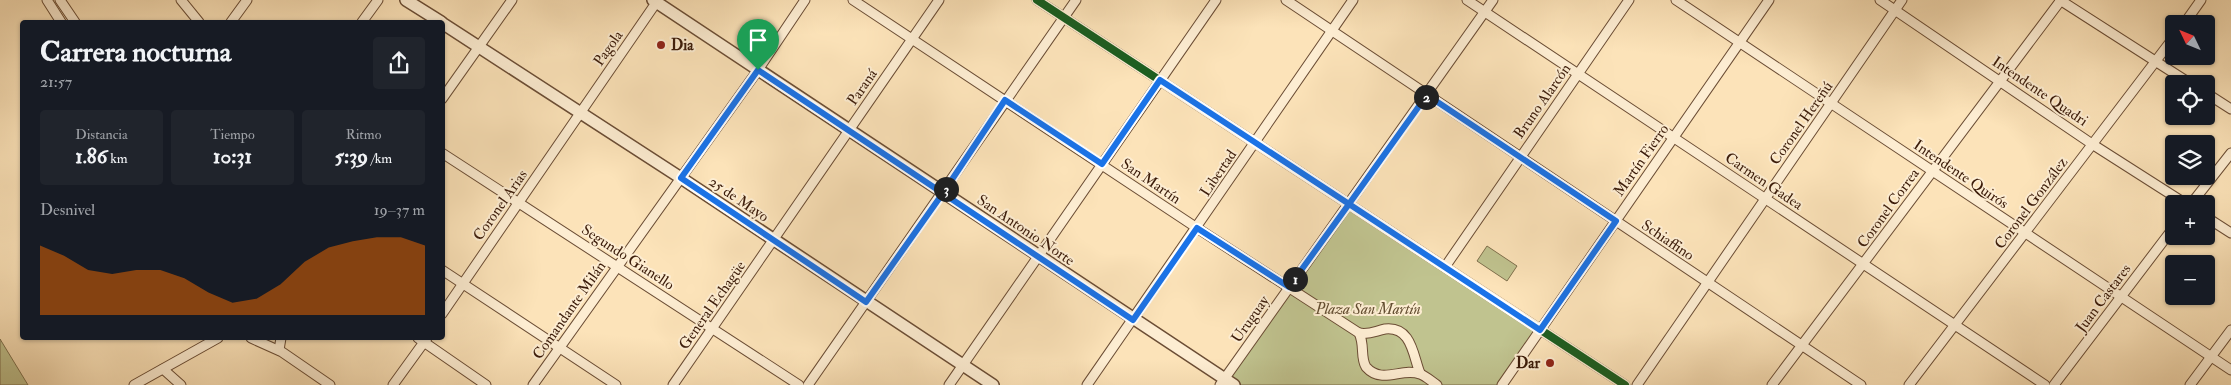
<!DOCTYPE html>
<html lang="es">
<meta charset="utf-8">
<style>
body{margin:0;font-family:"IM FELL Double Pica",serif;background:#20242c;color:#f1f3f6;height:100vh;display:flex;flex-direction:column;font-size:19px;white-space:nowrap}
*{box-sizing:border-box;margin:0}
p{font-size:16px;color:#9ea1a6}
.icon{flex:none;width:28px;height:28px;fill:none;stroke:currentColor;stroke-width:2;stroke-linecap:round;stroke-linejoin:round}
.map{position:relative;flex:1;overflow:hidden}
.details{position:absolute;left:20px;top:20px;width:425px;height:320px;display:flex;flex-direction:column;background:#171b24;border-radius:5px;box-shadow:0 1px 4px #0004}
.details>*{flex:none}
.needle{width:32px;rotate:313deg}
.buttons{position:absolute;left:2165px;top:15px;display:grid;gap:10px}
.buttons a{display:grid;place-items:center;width:50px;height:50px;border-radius:5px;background:#171b24;box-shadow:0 1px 4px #0004;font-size:25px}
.pin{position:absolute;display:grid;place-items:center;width:42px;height:42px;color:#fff;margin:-51px -21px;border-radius:50% 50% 50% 0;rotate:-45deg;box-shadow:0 0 5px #0007}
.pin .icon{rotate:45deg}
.km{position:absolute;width:25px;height:25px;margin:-12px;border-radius:50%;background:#222;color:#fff;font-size:14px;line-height:25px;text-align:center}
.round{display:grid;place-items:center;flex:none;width:52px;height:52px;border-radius:5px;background:#20242c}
.headline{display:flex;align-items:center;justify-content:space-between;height:85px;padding:0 20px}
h1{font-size:28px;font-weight:800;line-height:38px}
.stats{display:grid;grid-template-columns:repeat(3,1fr);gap:8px;height:85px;padding:5px 20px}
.stats div{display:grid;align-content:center;border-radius:5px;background:#20242c;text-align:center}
.stats b{font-size:21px;font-weight:800}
.stats small{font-size:14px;font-weight:400}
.stats p{font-size:14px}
.chart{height:140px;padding:10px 20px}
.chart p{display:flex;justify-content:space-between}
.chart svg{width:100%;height:90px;margin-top:5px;fill:#b45309;opacity:.7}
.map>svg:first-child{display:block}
.green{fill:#c0c38f;stroke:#7e6f4c}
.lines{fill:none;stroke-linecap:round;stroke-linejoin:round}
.minor-casing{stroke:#6b4d35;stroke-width:11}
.tertiary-casing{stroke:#6b4d35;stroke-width:14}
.minor{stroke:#fdedd2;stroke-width:9}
.tertiary{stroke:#fdedd2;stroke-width:11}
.cycleway-casing{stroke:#fdedd2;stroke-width:11}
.cycleway{stroke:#1b5e20;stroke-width:8}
.route-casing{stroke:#fff;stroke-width:10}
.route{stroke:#1a73e8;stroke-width:6}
.poi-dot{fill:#8f2418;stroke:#fdedd2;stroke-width:2}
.labels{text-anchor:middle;stroke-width:4;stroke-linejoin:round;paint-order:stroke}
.poi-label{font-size:15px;font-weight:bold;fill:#3b1b09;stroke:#fdedd2;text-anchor:start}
.street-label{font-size:15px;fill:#3b1b09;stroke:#fdedd2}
.park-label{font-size:15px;font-style:italic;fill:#634d31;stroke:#fdedd2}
</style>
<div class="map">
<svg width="2231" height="385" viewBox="0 0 2231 385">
<rect width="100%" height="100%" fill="#fce3b9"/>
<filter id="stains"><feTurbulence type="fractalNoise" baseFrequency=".004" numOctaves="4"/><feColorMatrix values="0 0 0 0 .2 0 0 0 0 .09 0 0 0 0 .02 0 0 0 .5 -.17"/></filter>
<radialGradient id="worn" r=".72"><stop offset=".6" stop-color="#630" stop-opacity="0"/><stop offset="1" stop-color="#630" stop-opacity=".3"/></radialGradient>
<g class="green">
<polygon points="1349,204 1540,330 1502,385 1234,385 1225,378"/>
<polygon points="1487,246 1517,266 1507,281 1477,261"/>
<polygon points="0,339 28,385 0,385"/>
</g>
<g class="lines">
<g class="minor-casing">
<g id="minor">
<polyline points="47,0 61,22"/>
<polyline points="60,0 75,22"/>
<polyline points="181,0 199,22"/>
<path d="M853 0 1197 228 1359 333C1365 345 1360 357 1366 367 1382 385 1402 367 1420 374 1426 376 1432 382 1437 385"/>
<polyline points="1037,0 1625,385"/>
<polyline points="1286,0 1861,385"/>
<polyline points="1467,0 2045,385"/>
<polyline points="1676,0 2231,370"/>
<polyline points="1880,0 2092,144 2186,204"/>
<polyline points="2060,0 2191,84"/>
<polyline points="231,22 247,0"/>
<polyline points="362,22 378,0"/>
<polyline points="2184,24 2201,0"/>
<polyline points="2206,93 2231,109"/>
<polyline points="442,99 512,0"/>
<polyline points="442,153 799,385"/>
<polyline points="2191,204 2231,153"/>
<polyline points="2206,217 2231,233"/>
<polyline points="1445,267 1629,0"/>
<polyline points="442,270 616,385"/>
<polyline points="442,314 658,0"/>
<path d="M1359 333C1370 335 1375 331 1385 329 1412 326 1413 356 1420 373"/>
<polyline points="251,338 282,352 330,385"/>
<polyline points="418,338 486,385"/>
<polyline points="279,350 281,338"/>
<polyline points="163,369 181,385"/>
<polyline points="134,385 218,338"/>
<polyline points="393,385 427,338"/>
<polyline points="533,385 758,70 805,0"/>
<polyline points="673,385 939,0"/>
<polyline points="808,385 1076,0"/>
<polyline points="949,385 1216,0"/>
<polyline points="1087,385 1353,0"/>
<polyline points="1220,385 1493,0"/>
<polyline points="1502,385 1769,0"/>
<polyline points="1637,385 1902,0"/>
<polyline points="1772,385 2061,0"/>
<polyline points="1909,385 2174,37"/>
<polyline points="2054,385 2174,227"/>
<polyline points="2190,385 2231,330"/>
</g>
</g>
<g class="tertiary-casing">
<g id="tertiary">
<polyline points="406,0 441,22"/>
<polyline points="653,0 1234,385"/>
<polyline points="442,23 681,178 993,385"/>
</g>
</g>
<use href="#minor" class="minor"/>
<use href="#tertiary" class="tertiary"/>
<g class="cycleway-casing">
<polyline id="cycleway" points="1037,0 1625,385"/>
</g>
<use href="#cycleway" class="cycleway"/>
</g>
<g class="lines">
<g class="route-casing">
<path id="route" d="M758 70C883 153 1008 236 1133 320L1197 228 1289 287 1349 204 1540 330 1616 221 1427 95 1349 204 1160 80 1102 164 1005 100 943 193 866 302 681 178 758 70"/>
</g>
<use href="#route" class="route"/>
</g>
<g class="poi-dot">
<circle cx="661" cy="45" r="5"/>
<circle cx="1550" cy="363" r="5"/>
</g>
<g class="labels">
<g class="poi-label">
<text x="671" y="50">Dia</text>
<text x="1540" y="368" text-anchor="end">Dar</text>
</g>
<g class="street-label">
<text transform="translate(608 48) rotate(-55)" y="5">Pagola</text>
<text transform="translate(862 87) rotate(-55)" y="5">Paraná</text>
<text transform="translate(2040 91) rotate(34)" y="5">Intendente Quadri</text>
<text transform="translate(1542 101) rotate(-55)" y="5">Bruno Alarcón</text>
<text transform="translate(1801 123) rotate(-55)" y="5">Coronel Hereñú</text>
<text transform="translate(1641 160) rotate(-55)" y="5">Martín Fierro</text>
<text transform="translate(1218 173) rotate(-56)" y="5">Libertad</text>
<text transform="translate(1961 174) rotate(34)" y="5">Intendente Quirós</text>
<text transform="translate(1151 181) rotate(34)" y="5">San Martín</text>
<text transform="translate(1764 181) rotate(34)" y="5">Carmen Gadea</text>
<text transform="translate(739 199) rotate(34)" y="5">25 de Mayo</text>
<text transform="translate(2031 203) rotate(-53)" y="5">Coronel González</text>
<text transform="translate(500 205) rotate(-55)" y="5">Coronel Arias</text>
<text transform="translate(1888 208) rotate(-54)" y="5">Coronel Correa</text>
<text transform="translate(1026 230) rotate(34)" y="5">San Antonio Norte</text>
<text transform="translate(1668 240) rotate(34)" y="5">Schiaffino</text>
<text transform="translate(628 257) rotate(33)" y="5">Segundo Gianello</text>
<text transform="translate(2103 298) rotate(-53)" y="5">Juan Castares</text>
<text transform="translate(712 305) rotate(-55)" y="5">General Echagüe</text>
<text transform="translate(569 310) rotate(-55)" y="5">Comandante Milán</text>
<text transform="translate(1250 319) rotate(-55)" y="5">Uruguay</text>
</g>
<g class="park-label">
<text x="1368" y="314">Plaza San Martín</text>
</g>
</g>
<rect width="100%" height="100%" filter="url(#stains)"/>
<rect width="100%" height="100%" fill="url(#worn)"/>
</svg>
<div class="buttons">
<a><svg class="needle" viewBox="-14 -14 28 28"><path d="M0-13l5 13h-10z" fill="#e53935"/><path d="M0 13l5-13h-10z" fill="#9ea1a6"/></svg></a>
<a><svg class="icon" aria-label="locate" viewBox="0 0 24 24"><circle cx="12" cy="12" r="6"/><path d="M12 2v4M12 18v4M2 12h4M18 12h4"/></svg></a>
<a><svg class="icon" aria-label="layers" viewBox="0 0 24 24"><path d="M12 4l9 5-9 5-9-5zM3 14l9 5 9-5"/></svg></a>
<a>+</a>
<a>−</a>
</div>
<div class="pin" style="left:758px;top:70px;background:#1e9e55"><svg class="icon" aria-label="arrive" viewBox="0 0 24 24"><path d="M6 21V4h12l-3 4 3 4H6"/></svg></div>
<b class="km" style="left:1295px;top:279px">1</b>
<b class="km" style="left:1426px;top:97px">2</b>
<b class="km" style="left:946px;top:189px">3</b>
<section class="details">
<div class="headline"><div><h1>Carrera nocturna</h1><p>21:57</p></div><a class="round"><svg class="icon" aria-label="share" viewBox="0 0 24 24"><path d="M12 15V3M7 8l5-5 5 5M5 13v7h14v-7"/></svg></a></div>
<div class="stats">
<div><p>Distancia</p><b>1.86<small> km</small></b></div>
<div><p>Tiempo</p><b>10:31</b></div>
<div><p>Ritmo</p><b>5:39<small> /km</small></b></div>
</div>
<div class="chart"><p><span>Desnivel</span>19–37 m</p>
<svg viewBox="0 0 160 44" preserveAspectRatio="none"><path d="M0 44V10L10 15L20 22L30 24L40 22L50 22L60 26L70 33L80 38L90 36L100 29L110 18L120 11L130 8L140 6L150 6L160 10V44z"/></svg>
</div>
</section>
</div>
